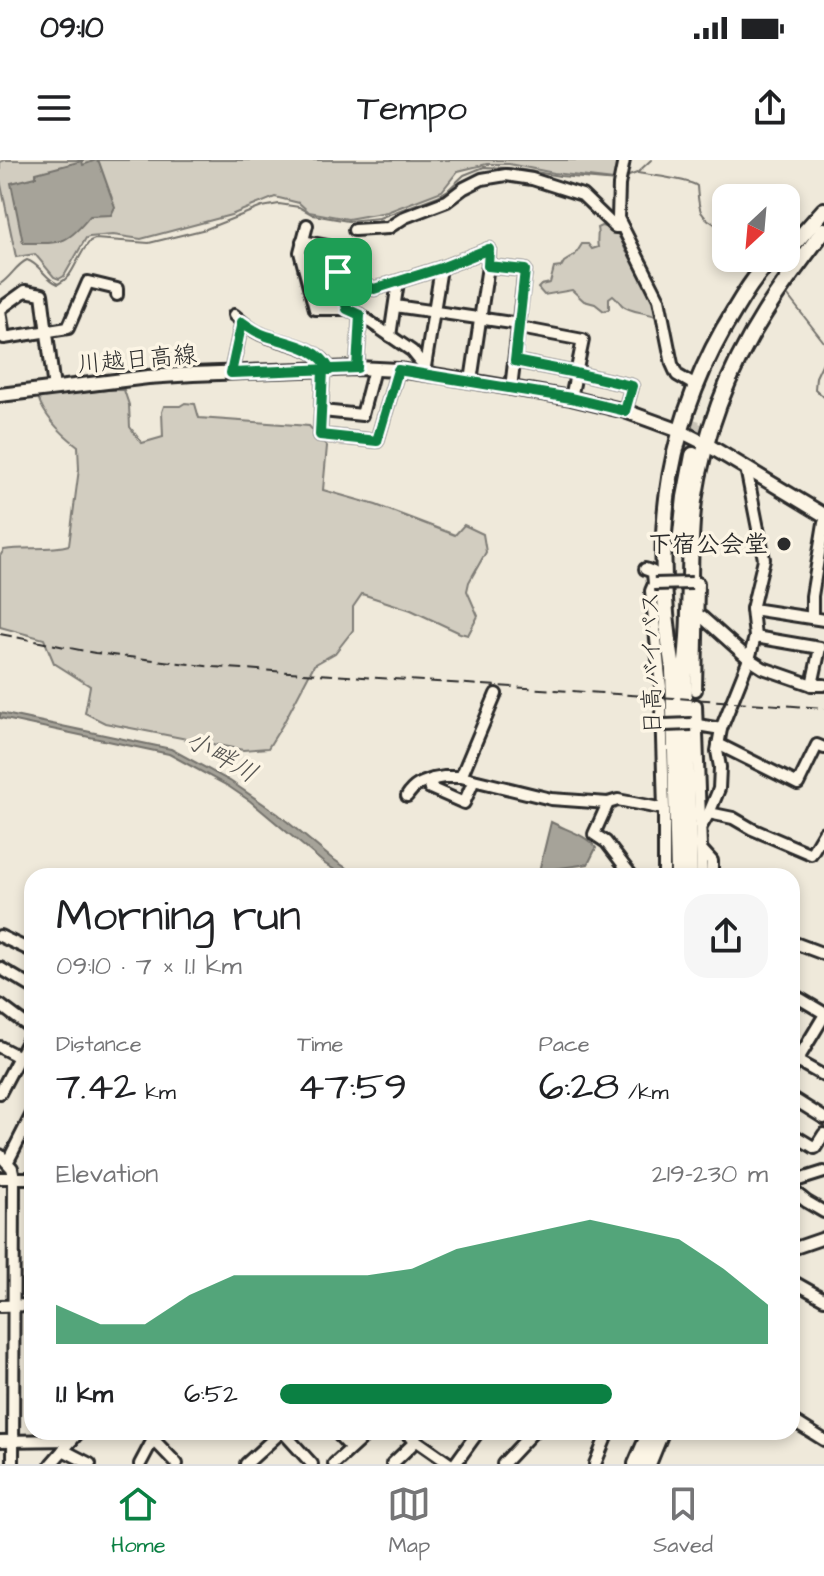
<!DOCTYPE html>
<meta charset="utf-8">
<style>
body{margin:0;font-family:"Architects Daughter","Klee One",sans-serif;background:#f6f6f6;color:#202124;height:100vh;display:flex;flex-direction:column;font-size:30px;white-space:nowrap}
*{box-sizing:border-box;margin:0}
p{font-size:26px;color:#757577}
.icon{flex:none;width:44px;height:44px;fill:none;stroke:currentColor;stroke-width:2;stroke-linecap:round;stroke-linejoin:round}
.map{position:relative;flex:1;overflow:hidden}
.details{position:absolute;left:24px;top:708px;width:776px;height:572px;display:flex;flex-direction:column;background:#fff;border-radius:24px;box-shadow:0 4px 12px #0003}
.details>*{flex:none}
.needle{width:52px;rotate:206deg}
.tools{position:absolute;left:712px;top:24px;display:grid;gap:16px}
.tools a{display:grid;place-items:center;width:88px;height:88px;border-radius:16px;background:#fff;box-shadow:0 4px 12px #0003;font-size:40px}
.pin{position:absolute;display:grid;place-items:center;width:68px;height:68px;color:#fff;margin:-34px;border-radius:16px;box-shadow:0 4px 12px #0006}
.round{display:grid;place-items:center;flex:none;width:84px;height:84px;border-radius:24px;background:#f6f6f6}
.overview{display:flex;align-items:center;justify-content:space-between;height:136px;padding:0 32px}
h1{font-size:44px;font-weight:600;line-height:60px}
.stats{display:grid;grid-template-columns:repeat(3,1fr);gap:12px;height:136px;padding:8px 32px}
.stats div{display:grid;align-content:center}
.stats b{font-size:40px;font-weight:600}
.stats small{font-size:22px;font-weight:400}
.stats p{font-size:22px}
.chart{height:224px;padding:16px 32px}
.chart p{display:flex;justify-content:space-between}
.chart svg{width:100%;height:144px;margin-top:8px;fill:#0b8043;opacity:.7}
ul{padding:0 32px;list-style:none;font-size:26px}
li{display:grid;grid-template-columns:128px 96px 1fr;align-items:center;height:60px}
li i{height:20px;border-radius:10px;background:#0b8043}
.status{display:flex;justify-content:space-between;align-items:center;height:56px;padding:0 40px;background:#fff;direction:ltr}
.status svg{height:22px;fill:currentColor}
header{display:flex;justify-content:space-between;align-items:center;height:104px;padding:0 32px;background:#fff;font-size:36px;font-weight:600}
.dock{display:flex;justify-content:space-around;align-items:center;height:112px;border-top:2px solid #e0e0e0;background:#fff;font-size:22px;color:#757577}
.dock a{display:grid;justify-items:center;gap:4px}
.dock .current{color:#0b8043}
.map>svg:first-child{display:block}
.green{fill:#d2cdc0;stroke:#7e7c76;stroke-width:2}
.water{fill:#a6a399;stroke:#75736d;stroke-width:2}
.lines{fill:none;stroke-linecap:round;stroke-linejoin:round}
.stream{stroke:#75736d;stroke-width:2}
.highway-tunnel{stroke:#c8c3b7;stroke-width:14;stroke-dasharray:14 7;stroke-linecap:butt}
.minor-casing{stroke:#2b2b2b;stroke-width:16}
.major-casing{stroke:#2b2b2b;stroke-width:18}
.highway-casing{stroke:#2b2b2b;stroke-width:20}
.minor{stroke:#fcf5e5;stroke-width:10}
.major{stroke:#fcf5e5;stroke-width:12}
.highway{stroke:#fcf5e5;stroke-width:14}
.rail{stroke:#2b2b2b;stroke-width:2;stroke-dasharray:12 6;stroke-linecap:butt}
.minor-bridge-casing{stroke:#2b2b2b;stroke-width:16;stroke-linecap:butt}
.minor-bridge{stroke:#fcf5e5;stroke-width:10}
.route-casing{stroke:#fff;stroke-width:16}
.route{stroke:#0b8043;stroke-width:10}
.poi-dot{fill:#2b2b2b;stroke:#fcf5e5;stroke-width:3}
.labels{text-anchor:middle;stroke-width:7;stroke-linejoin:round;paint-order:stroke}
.street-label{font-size:24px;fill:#2b2b2b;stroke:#fcf5e5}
.poi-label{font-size:24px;font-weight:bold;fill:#2b2b2b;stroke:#fcf5e5;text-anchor:end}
.water-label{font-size:26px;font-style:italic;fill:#565552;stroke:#fcf5e5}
</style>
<div class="status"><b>09:10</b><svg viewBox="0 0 49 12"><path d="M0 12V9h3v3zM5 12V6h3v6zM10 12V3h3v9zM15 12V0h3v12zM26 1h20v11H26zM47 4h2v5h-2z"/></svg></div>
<header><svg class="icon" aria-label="menu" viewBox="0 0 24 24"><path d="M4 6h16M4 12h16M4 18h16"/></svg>Tempo<svg class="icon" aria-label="share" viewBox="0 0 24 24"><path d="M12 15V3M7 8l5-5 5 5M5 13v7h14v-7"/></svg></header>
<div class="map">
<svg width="824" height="1304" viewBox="0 0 824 1304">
<rect width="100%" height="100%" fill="#efe9da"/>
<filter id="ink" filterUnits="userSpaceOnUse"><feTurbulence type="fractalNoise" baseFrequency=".0125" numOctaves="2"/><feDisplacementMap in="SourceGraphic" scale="16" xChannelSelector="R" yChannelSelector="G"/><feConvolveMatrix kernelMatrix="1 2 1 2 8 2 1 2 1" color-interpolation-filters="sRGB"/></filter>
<g filter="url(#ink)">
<g class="green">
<polygon points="5,0 618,0 614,20 554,13 509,4 487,4 458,11 442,31 387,52 348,59 309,52 299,43 275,37 231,55 141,79 113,75 89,77 86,78 64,116 59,119 54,117 35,94 16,97 0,20 0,2"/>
<path d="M601 66C620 70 619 77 627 93L633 95 648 132 655 145 657 152 655 156C645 152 629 152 622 145 619 142 617 138 613 135L609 138V149L604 151 595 144 584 141 572 130 544 135 538 128 541 125 550 123 554 108 561 107 564 102 575 95 582 84H588L592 89 598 87C596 80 599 75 597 68Z"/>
<path d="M107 230H124L129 245 130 267 142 283 163 277 162 252 164 246H180L185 243 195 244 199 258 309 266 327 286 323 330 376 345 455 375 464 365 483 374 486 392 469 422 467 431 478 456 468 475 460 473 411 450 362 434 353 447V470L335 493 314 505 283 564 268 588 243 590 105 563 85 553 90 526 54 503 44 479 0 467V396L4 390C26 386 48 391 69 385L79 309 78 286C62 274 44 256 38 237Z"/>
</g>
<g class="water">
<path d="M96 0 99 2 115 47 111 55 90 56C66 86 60 83 23 83L11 23 36 17V13L82 1 83 5Z"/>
<polygon points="0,553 171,589 230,621 278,654 330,697 358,716 345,716 325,704 250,641 228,626 169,594 0,558"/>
<path d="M551 662C566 670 587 675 596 688L588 704 539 711Z"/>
</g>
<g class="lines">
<g class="stream">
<path d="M638 13C653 16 688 19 697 26 699 57 700 55 726 71"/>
<polyline points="626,17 637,13 651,0"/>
<polyline points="757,98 758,99"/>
<path d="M0 124C11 117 16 105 27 100 40 104 45 119 58 124 71 117 72 110 79 98 82 92 86 86 90 81L95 79 149 83 206 69 262 47 279 44 299 47 313 55 348 61 379 58 438 36 448 30 464 15 484 7 510 8 560 16 617 21"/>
<polyline points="788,136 824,182"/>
<polyline points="824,200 816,217 815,229 824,237"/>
</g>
<g class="highway-tunnel">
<polyline points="684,290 693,259"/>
<polyline points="693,295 702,264"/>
</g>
<g class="minor-casing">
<g id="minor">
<polyline points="624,0 619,25 618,58 659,139 672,204 677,215 696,226"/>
<polyline points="307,65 300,92 315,149 347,149"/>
<polyline points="354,70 388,68 405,57 447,41 464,28 482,19 506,15 532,19 582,35 615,67 622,67"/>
<polyline points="302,81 328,86 333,89 347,149 360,155 357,208"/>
<polyline points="488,106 525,110 511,228"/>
<polyline points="338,112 374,129 441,108 489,89 488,106 471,221"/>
<polyline points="395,146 519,164"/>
<polyline points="0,149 25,131 42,134 54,229"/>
<polyline points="0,150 4,178 68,168 88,122 117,129 117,135"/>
<path d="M234 155C242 162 251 170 261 174 283 184 318 185 330 210"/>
<polyline points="360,155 412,191 425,207"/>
<polyline points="520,168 583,180 571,238"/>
<polyline points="390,176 398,122"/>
<polyline points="515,201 576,213 632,226 625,251"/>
<polyline points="323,210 320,275 377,281 398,210"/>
<polyline points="231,213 242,162"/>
<polyline points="424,213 441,108"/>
<polyline points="322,251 362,255 374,209"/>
<polyline points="645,409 653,412 654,424 651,431 661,527"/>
<polyline points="692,423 698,423 696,530"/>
<polyline points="752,449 824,460"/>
<polyline points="702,457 749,499 763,508 812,525 824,525"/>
<polyline points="812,457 812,436 824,363"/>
<polyline points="755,477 820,488 812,525"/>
<polyline points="661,543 664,649"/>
<polyline points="696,545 702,716"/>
<polyline points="692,564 721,569"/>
<polyline points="718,584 798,624 817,585 824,588"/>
<polyline points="461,617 496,534"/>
<polyline points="474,620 464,643 430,628 433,619 444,617 461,617 551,639 608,643 618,640 664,649 664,716"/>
<path d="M407 636C414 625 421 623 433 619"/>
<polyline points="608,643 594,674 606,682 632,716"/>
<polyline points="709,653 733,658 752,669 811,694 824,672"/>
<polyline points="702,665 709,653 719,629 720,607 717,591 721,569 749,499 755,477 752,449 764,399 746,308"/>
<polyline points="702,690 712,701 712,716"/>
<polyline points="0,776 32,791"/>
<polyline points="792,782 824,794"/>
<polyline points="0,808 32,827"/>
<polyline points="792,834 824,853"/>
<polyline points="0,845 32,869"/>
<polyline points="0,887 19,897"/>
<polyline points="797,901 824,916"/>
<polyline points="792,909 824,856"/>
<polyline points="0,933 32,872"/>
<polyline points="792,938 824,958"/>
<polyline points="792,974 815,988 824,974"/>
<polyline points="0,995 12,1008 14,1017 13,1304"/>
<polyline points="8,1001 32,954"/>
<polyline points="0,1018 32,1018"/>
<polyline points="792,1022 824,1012"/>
<polyline points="792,1030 807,1042 824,1052"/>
<polyline points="792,1089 824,1078"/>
<polyline points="792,1121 824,1139"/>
<polyline points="0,1146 32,1145"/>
<polyline points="792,1260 824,1280"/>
<polyline points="283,1272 312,1304"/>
<polyline points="336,1272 351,1288"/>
<polyline points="404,1272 450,1304"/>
<polyline points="153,1279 177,1304"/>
<polyline points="0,1281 72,1280"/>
<polyline points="63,1290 90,1304"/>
<polyline points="51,1304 79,1272"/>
<polyline points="140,1304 157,1272"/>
<polyline points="246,1304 281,1272"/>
<polyline points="334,1304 369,1272"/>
<polyline points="392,1304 416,1281"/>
<polyline points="455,1304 478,1272"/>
<polyline points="503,1304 533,1272"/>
<polyline points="595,1304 608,1272"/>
</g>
</g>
<g class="major-casing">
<polyline id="major" points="0,235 148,217 193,214 357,208 398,210 435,215 571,238 625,251 680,271 706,284 824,355"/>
</g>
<g class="highway-casing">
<g id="highway">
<polyline points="786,93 824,50"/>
<polyline points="681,374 685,337 693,295"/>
<polyline points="673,508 678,716"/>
<polyline points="684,514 690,716"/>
<path d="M674 516C653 390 660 281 724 168 739 143 752 118 773 98"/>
<path d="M684 524C686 500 689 476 689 451 691 414 689 378 694 341 704 275 728 211 764 154 782 125 804 97 824 70"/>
<polyline points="636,1304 650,1272"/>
<polyline points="648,1304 661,1272"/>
</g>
</g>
<use href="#minor" class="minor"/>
<use href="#major" class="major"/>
<use href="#highway" class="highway"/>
<polyline class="rail" points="0,474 95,493 214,507 824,548"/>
<g class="minor-bridge-casing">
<g id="minor-bridge">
<polyline points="654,424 692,423"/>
<polyline points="664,565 692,564"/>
</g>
</g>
<use href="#minor-bridge" class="minor-bridge"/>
</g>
</g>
<g class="lines" filter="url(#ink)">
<g class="route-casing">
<path id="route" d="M338 112 347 149 360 155 357 208C315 210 273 211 231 213L242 162C249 167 256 172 264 175 286 183 318 186 330 210H323L320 275 377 281 398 210 571 238 625 251 632 226 576 213 515 201 525 110 488 106 489 89 441 108 374 129 338 112"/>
</g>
<use href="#route" class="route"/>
</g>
<circle class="poi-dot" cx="784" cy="384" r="8"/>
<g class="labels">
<g class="street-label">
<text transform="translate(137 199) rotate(-5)" y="8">川越日高線</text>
<text transform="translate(651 503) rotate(-91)" y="8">日高バイパス</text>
</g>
<g class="poi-label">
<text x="768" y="392">下宿公会堂</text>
</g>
<g class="water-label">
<text transform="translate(222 596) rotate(30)" y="9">小畔川</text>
</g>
</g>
</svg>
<div class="tools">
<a><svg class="needle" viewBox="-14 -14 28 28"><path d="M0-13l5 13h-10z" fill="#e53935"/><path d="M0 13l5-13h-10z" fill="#757577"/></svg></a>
</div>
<div class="pin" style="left:338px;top:112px;background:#1e9e55"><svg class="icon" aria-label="arrive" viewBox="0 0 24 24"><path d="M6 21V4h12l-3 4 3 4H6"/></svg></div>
<section class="details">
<div class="overview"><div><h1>Morning run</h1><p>09:10 · 7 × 1.1 km</p></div><a class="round"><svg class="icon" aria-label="share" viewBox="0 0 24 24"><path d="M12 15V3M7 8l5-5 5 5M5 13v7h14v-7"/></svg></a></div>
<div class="stats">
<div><p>Distance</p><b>7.42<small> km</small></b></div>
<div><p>Time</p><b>47:59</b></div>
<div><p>Pace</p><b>6:28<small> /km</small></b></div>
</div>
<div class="chart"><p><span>Elevation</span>219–230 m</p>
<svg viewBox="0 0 160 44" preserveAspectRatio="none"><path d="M0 44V32L10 38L20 38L30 29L40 23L50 23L60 23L70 23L80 21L90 15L100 12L110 9L120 6L130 9L140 12L150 21L160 32V44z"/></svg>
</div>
<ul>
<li><b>1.1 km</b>6:52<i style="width:68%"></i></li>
</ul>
</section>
</div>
<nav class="dock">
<a class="current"><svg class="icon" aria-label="home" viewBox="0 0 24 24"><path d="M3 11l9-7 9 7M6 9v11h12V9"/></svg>Home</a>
<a><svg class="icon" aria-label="map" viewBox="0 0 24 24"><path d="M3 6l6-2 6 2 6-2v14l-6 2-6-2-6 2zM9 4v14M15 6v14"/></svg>Map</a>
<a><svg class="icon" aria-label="saved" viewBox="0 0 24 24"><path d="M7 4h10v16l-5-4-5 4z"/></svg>Saved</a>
</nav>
